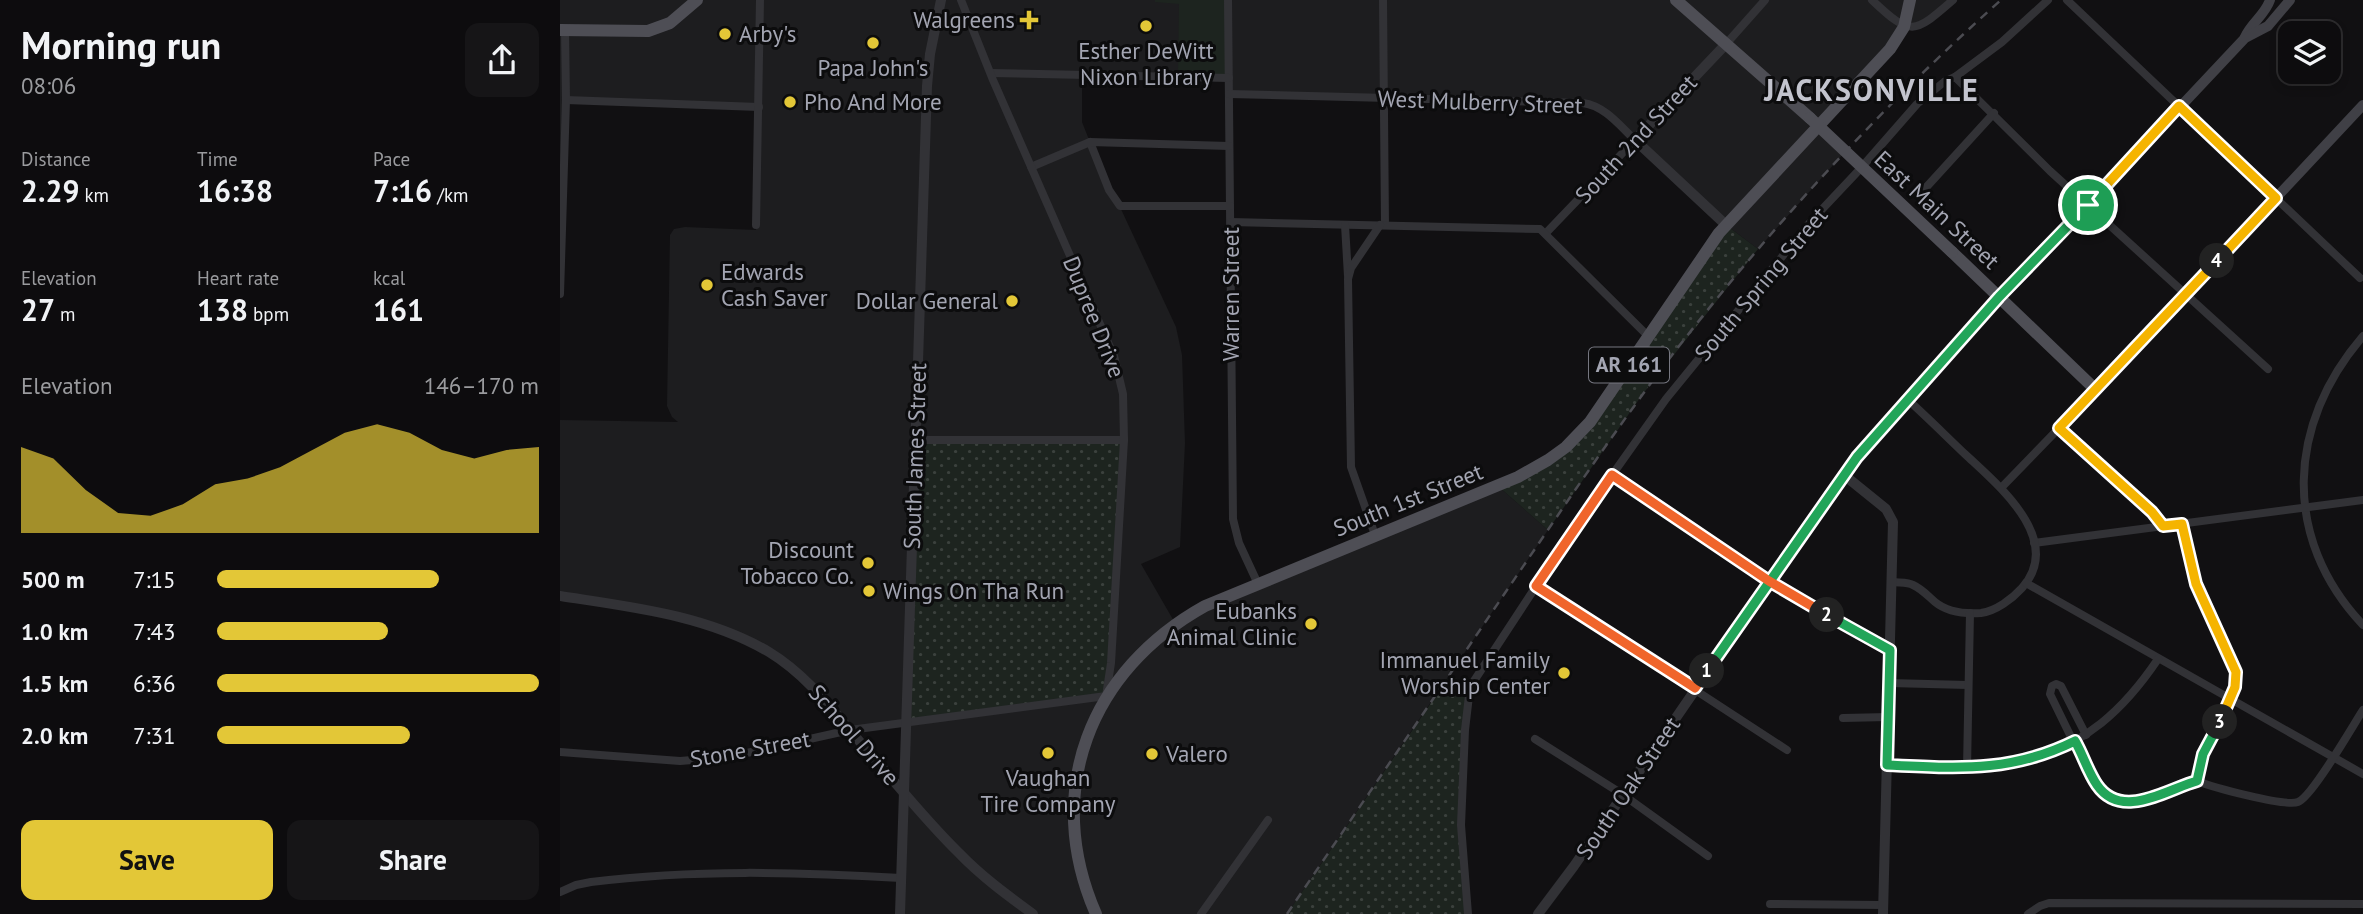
<!DOCTYPE html>
<meta charset="utf-8">
<style>
body{margin:0;font-family:"PT Sans",sans-serif;background:#161517;color:#f1f3f6;height:100vh;display:flex;flex-direction:column;font-size:26px;white-space:nowrap}
*{box-sizing:border-box;margin:0}
p{font-size:23px;color:#9a9b9e}
.icon{flex:none;width:38px;height:38px;fill:none;stroke:currentColor;stroke-width:2;stroke-linecap:round;stroke-linejoin:round}
.map{position:relative;flex:1;overflow:hidden}
.sheet{display:flex;flex-direction:column;background:#0d0c0e;width:560px}
.sheet>*{flex:none}
.buttons{position:absolute;left:1718px;top:21px;display:grid;gap:14px}
.buttons a{display:grid;place-items:center;width:63px;height:63px;border-radius:14px;background:#0d0c0e;box-shadow:0 4px 10px #0003,0 0 0 2px #2d2c2e;font-size:35px}
.pin{position:absolute;display:grid;place-items:center;width:60px;height:60px;color:#fff;margin:-30px;border:4px solid #fff;border-radius:50%;box-shadow:0 2px 7px #0007}
.km{position:absolute;width:35px;height:35px;margin:-18px;border-radius:50%;background:#222;color:#fff;font-size:19px;line-height:35px;text-align:center}
.round{display:grid;place-items:center;flex:none;width:74px;height:74px;border-radius:14px;background:#161517}
.headline{display:flex;align-items:center;justify-content:space-between;height:119px;padding:0 21px}
h1{font-size:38px;font-weight:700;line-height:52px}
.metrics{display:grid;grid-template-columns:repeat(3,1fr);gap:10px;height:119px;padding:7px 21px}
.metrics div{display:grid;align-content:center}
.metrics b{font-size:30px;font-weight:700}
.metrics small{font-size:19px;font-weight:400}
.metrics p{font-size:19px}
.chart{height:196px;padding:14px 21px}
.chart p{display:flex;justify-content:space-between}
.chart svg{width:100%;height:126px;margin-top:7px;fill:#e3c737;opacity:.7}
.cta{display:flex;gap:14px;margin-top:auto;padding:14px 21px}
.cta a{flex:1;height:80px;border-radius:14px;background:#e3c737;color:#111;font-size:28px;font-weight:700;line-height:80px;text-align:center}
.cta a+a{background:#161517;color:#f1f3f6}
ul{padding:0 21px;list-style:none;font-size:23px}
li{display:grid;grid-template-columns:112px 84px 1fr;align-items:center;height:52px}
li i{height:18px;border-radius:9px;background:#e3c737}
main{display:flex;flex:1;min-height:0}
.map>svg:first-child{display:block}
.built{fill:#1d1d1f}
.grass{fill:url(#grass-dots)}
.park{fill:#1d241f}
.lines{fill:none;stroke-linecap:round;stroke-linejoin:round}
.minor{stroke:#323236;stroke-width:8}
.tertiary{stroke:#323236;stroke-width:10}
.secondary{stroke:#404046;stroke-width:10}
.primary{stroke:#4e4e55;stroke-width:12}
.rail{stroke:#4b4b51;stroke-width:2.5;stroke-dasharray:9 7;stroke-linecap:butt}
.primary-bridge{stroke:#4e4e55;stroke-width:12}
.split-1-casing{stroke:#fff;stroke-width:14}
.split-2-casing{stroke:#fff;stroke-width:14}
.split-3-casing{stroke:#fff;stroke-width:14}
.split-4-casing{stroke:#fff;stroke-width:14}
.split-5-casing{stroke:#fff;stroke-width:14}
.split-1{stroke:#22a559;stroke-width:9}
.split-2{stroke:#f0652b;stroke-width:9}
.split-3{stroke:#22a559;stroke-width:9}
.split-4{stroke:#f5b400;stroke-width:9}
.split-5{stroke:#f5b400;stroke-width:9}
.poi-dot{fill:#e3c737;stroke:#0c0c0d;stroke-width:2.5}
.labels{text-anchor:middle;stroke-width:6;stroke-linejoin:round;paint-order:stroke}
.shield{fill:#0c0c0d;stroke:#767780;stroke-width:2}
.shield-label{font-size:21px;font-weight:bold;fill:#a3a5b2}
.poi-label{font-size:23px;fill:#a3a5b2;stroke:#0c0c0d;text-anchor:end}
.street-label{font-size:23px;fill:#a3a5b2;stroke:#0c0c0d}
.district-label{font-size:30px;font-weight:bold;letter-spacing:2px;fill:#c3c4ce;stroke:#0c0c0d}
</style>
<main>
<section class="sheet">
<div class="headline"><div><h1>Morning run</h1><p>08:06</p></div><a class="round"><svg class="icon" aria-label="share" viewBox="0 0 24 24"><path d="M12 15V3M7 8l5-5 5 5M5 13v7h14v-7"/></svg></a></div>
<div class="metrics">
<div><p>Distance</p><b>2.29<small> km</small></b></div>
<div><p>Time</p><b>16:38</b></div>
<div><p>Pace</p><b>7:16<small> /km</small></b></div>
</div>
<div class="metrics">
<div><p>Elevation</p><b>27<small> m</small></b></div>
<div><p>Heart rate</p><b>138<small> bpm</small></b></div>
<div><p>kcal</p><b>161</b></div>
</div>
<div class="chart"><p><span>Elevation</span>146–170 m</p>
<svg viewBox="0 0 160 44" preserveAspectRatio="none"><path d="M0 44V14L10 18L20 29L30 37L40 38L50 34L60 27L70 25L80 21L90 15L100 9L110 6L120 9L130 15L140 18L150 15L160 14V44z"/></svg>
</div>
<ul>
<li><b>500 m</b>7:15<i style="width:69%"></i></li>
<li><b>1.0 km</b>7:43<i style="width:53%"></i></li>
<li><b>1.5 km</b>6:36<i style="width:100%"></i></li>
<li><b>2.0 km</b>7:31<i style="width:60%"></i></li>
</ul>
<div class="cta"><a>Save</a><a>Share</a></div>
</section>
<div class="map">
<svg width="1803" height="914" viewBox="0 0 1803 914">
<defs>
<pattern id="grass-dots" width="8" height="8" patternUnits="userSpaceOnUse" patternTransform="scale(1.75)"><rect width="8" height="8" fill="#1d241f"/><path d="M2 2h.1M6 6h.1" fill="none" stroke="#3b413d" stroke-width="1.8" stroke-linecap="round"/></pattern>
</defs>
<rect width="100%" height="100%" fill="#111012"/>
<polygon class="built" points="0,0 1393,0 1369,21 1344,27 1257,125 1285,152 1198,249 1166,225 1042,109 1029,103 669,94 669,78 522,75 522,122 549,190 560,207 616,327 622,355 625,443 620,547 581,564 615,623 938,486 988,530 727,914 340,914 345,723 290,730 218,658 141,623 0,596 0,420 118,422 112,417 107,406 110,235 114,229 125,227 196,230 199,108 6,100 0,294"/>
<g class="grass">
<polygon points="1166,225 1198,249 1082,395 988,530 938,486 1006,447"/>
<polygon points="355,440 564,440 546,696 345,722"/>
<polygon points="890,675 910,687 901,825 908,914 727,914"/>
</g>
<polygon class="park" points="595,0 668,0 669,76 618,76 619,4 595,2"/>
<g class="lines">
<g class="minor">
<polyline points="668,0 673,519 679,543 698,584"/>
<polyline points="823,0 825,225"/>
<path d="M1312 0C1351 37 1354 34 1393 0"/>
<polyline points="1507,0 1800,278"/>
<polyline points="1166,44 1205,0"/>
<polyline points="431,73 669,78"/>
<polyline points="1395,77 1490,171 1708,369"/>
<path d="M669 94 1023 103C1045 106 1060 126 1075 140L986 233"/>
<polyline points="6,100 199,107"/>
<polyline points="530,142 549,190 560,206 670,206"/>
<polyline points="471,167 530,142 669,146"/>
<polyline points="1361,193 1434,113"/>
<polyline points="671,222 980,229 1088,336"/>
<polyline points="196,225 200,0"/>
<polyline points="785,225 788,276"/>
<polyline points="0,294 6,100 5,30"/>
<path d="M1803 336C1727 424 1721 538 1803 625"/>
<polyline points="1499,428 1592,512 1603,526"/>
<polyline points="355,440 564,440"/>
<polyline points="1052,475 1208,581 1330,651"/>
<polyline points="1441,488 1536,390"/>
<path d="M1622 524 1636 584 1672 660C1684 702 1643 738 1637 781"/>
<polyline points="815,535 791,467 788,279 791,268 820,225"/>
<polyline points="1474,543 1803,500"/>
<path d="M1332 582C1339 583 1348 582 1353 585 1362 589 1368 596 1375 602 1387 612 1405 614 1421 613 1436 611 1452 599 1462 588 1505 540 1438 485 1406 455 1386 436 1367 417 1347 399"/>
<polyline points="1466,583 1803,774"/>
<polyline points="976,586 1227,750"/>
<polyline points="1329,683 1408,685"/>
<polyline points="1283,718 1328,717"/>
<path d="M1526 735 1501 686 1496 684 1492 686 1490 694 1511 737 1517 743 1536 783 1548 794 1560 801 1574 803 1637 781C1652 787 1725 807 1738 802 1752 797 1792 727 1803 710"/>
<polyline points="975,739 1062,794 1148,856"/>
<polyline points="0,752 120,761 169,757 290,730 546,696 551,663 564,440 563,394 554,356 433,80 401,0"/>
<path d="M1327 765C1449 771 1524 769 1598 659"/>
<polyline points="1407,768 1410,613"/>
<path d="M0 892 16 885 31 882C133 869 238 872 341 878"/>
<polyline points="1210,904 1323,905"/>
<polyline points="641,914 708,820"/>
<polyline points="908,914 901,825 905,730 910,687 1011,533 1106,399 1252,220 1301,168 1357,104 1384,82 1395,77 1442,42 1488,0"/>
<polyline points="1468,914 1480,906 1489,903 1803,904"/>
</g>
<g class="tertiary">
<polyline points="1166,44 1075,140 1166,225"/>
<polyline points="1284,475 1326,509 1333,522 1323,914"/>
<path d="M0 596C71 607 146 615 209 652 250 677 276 715 307 750 337 784 366 821 399 853 421 876 447 895 473 914"/>
<polyline points="340,914 367,86 370,54 381,0"/>
<polyline points="978,914 1014,866 1281,478 1326,423 1439,297"/>
</g>
<g class="secondary">
<path d="M1685 37C1691 23 1705 15 1710 0"/>
<polyline points="1439,297 1528,205 1685,38 1708,26 1730,0"/>
<polyline points="1536,390 1803,105"/>
</g>
<g class="primary">
<polyline points="1116,0 1250,118"/>
<polyline points="0,30 88,31 110,23 137,0"/>
<polyline points="1392,252 1536,390"/>
<path d="M536 914C482 791 530 670 645 606L958 477 988 460 1006 447 1030 422 1159 233 1330 49 1344 27 1350 0"/>
</g>
<path class="rail" d="M727 914C800 806 874 698 947 590 1003 508 1058 425 1119 346 1216 222 1323 105 1441 0"/>
<polyline class="primary-bridge" points="1250,118 1392,252"/>
</g>
<g class="lines">
<g class="split-1-casing">
<polyline id="split-1" points="1147,671 1297,457 1439,297 1528,205"/>
</g>
<g class="split-2-casing">
<polyline id="split-2" points="1147,671 1135,688 976,586 1052,475 1209,581 1267,615"/>
</g>
<g class="split-3-casing">
<path id="split-3" d="M1267 615 1330 650 1327 765C1398 768 1450 773 1515 741 1523 755 1528 772 1537 785 1562 821 1607 789 1637 781L1643 754 1660 722"/>
</g>
<g class="split-4-casing">
<polyline id="split-4" points="1657,261 1499,428 1592,512 1603,526 1622,524 1636,584 1676,672 1675,687 1660,722"/>
</g>
<g class="split-5-casing">
<polyline id="split-5" points="1528,205 1619,106 1716,198 1657,261"/>
</g>
<use href="#split-1" class="split-1"/>
<use href="#split-2" class="split-2"/>
<use href="#split-3" class="split-3"/>
<use href="#split-4" class="split-4"/>
<use href="#split-5" class="split-5"/>
</g>
<g class="poi-dot">
<path d="M465.5 9.5h7v7h7v7h-7v7h-7v-7h-7v-7h7z"/>
<circle cx="586" cy="26" r="7"/>
<circle cx="165" cy="34" r="7"/>
<circle cx="313" cy="43" r="7"/>
<circle cx="230" cy="102" r="7"/>
<circle cx="147" cy="285" r="7"/>
<circle cx="452" cy="301" r="7"/>
<circle cx="308" cy="563" r="7"/>
<circle cx="309" cy="591" r="7"/>
<circle cx="751" cy="624" r="7"/>
<circle cx="1004" cy="673" r="7"/>
<circle cx="488" cy="753" r="7"/>
<circle cx="592" cy="754" r="7"/>
</g>
<g class="labels">
<rect class="shield" x="1029" y="347.5" width="80" height="35" rx="5"/>
<g class="shield-label">
<text x="1069" y="372">AR 161</text>
</g>
<g class="poi-label">
<text x="455" y="28">Walgreens</text>
<text x="179" y="42" text-anchor="start">Arby's</text>
<text x="586" y="59" text-anchor="middle">Esther DeWitt<tspan x="586" dy="26">Nixon Library</tspan></text>
<text x="313" y="76" text-anchor="middle">Papa John's</text>
<text x="244" y="110" text-anchor="start">Pho And More</text>
<text x="161" y="280" text-anchor="start">Edwards<tspan x="161" dy="26">Cash Saver</tspan></text>
<text x="438" y="309">Dollar General</text>
<text x="294" y="558">Discount<tspan x="294" dy="26">Tobacco Co.</tspan></text>
<text x="323" y="599" text-anchor="start">Wings On Tha Run</text>
<text x="737" y="619">Eubanks<tspan x="737" dy="26">Animal Clinic</tspan></text>
<text x="990" y="668">Immanuel Family<tspan x="990" dy="26">Worship Center</tspan></text>
<text x="606" y="762" text-anchor="start">Valero</text>
<text x="488" y="786" text-anchor="middle">Vaughan<tspan x="488" dy="26">Tire Company</tspan></text>
</g>
<g class="street-label">
<text transform="translate(920 102) rotate(2)" y="8">West Mulberry Street</text>
<text transform="translate(1076 139) rotate(-47)" y="8">South 2nd Street</text>
<text transform="translate(1377 210) rotate(43)" y="8">East Main Street</text>
<text transform="translate(1201 284) rotate(-50)" y="8">South Spring Street</text>
<text transform="translate(671 294) rotate(-90)" y="8">Warren Street</text>
<text transform="translate(534 317) rotate(68)" y="8">Dupree Drive</text>
<text transform="translate(355 456) rotate(-88)" y="8">South James Street</text>
<text transform="translate(848 500) rotate(-22)" y="8">South 1st Street</text>
<text transform="translate(294 735) rotate(49)" y="8">School Drive</text>
<text transform="translate(190 749) rotate(-10)" y="8">Stone Street</text>
<text transform="translate(1068 788) rotate(-56)" y="8">South Oak Street</text>
</g>
<g class="district-label">
<text x="1312" y="101">JACKSONVILLE</text>
</g>
</g>
</svg>
<div class="buttons">
<a><svg class="icon" aria-label="layers" viewBox="0 0 24 24"><path d="M12 4l9 5-9 5-9-5zM3 14l9 5 9-5"/></svg></a>
</div>
<div class="pin" style="left:1528px;top:205px;background:#1e9e55"><svg class="icon" aria-label="arrive" viewBox="0 0 24 24"><path d="M6 21V4h12l-3 4 3 4H6"/></svg></div>
<b class="km" style="left:1147px;top:671px">1</b>
<b class="km" style="left:1267px;top:615px">2</b>
<b class="km" style="left:1660px;top:722px">3</b>
<b class="km" style="left:1657px;top:261px">4</b>
</div>
</main>
